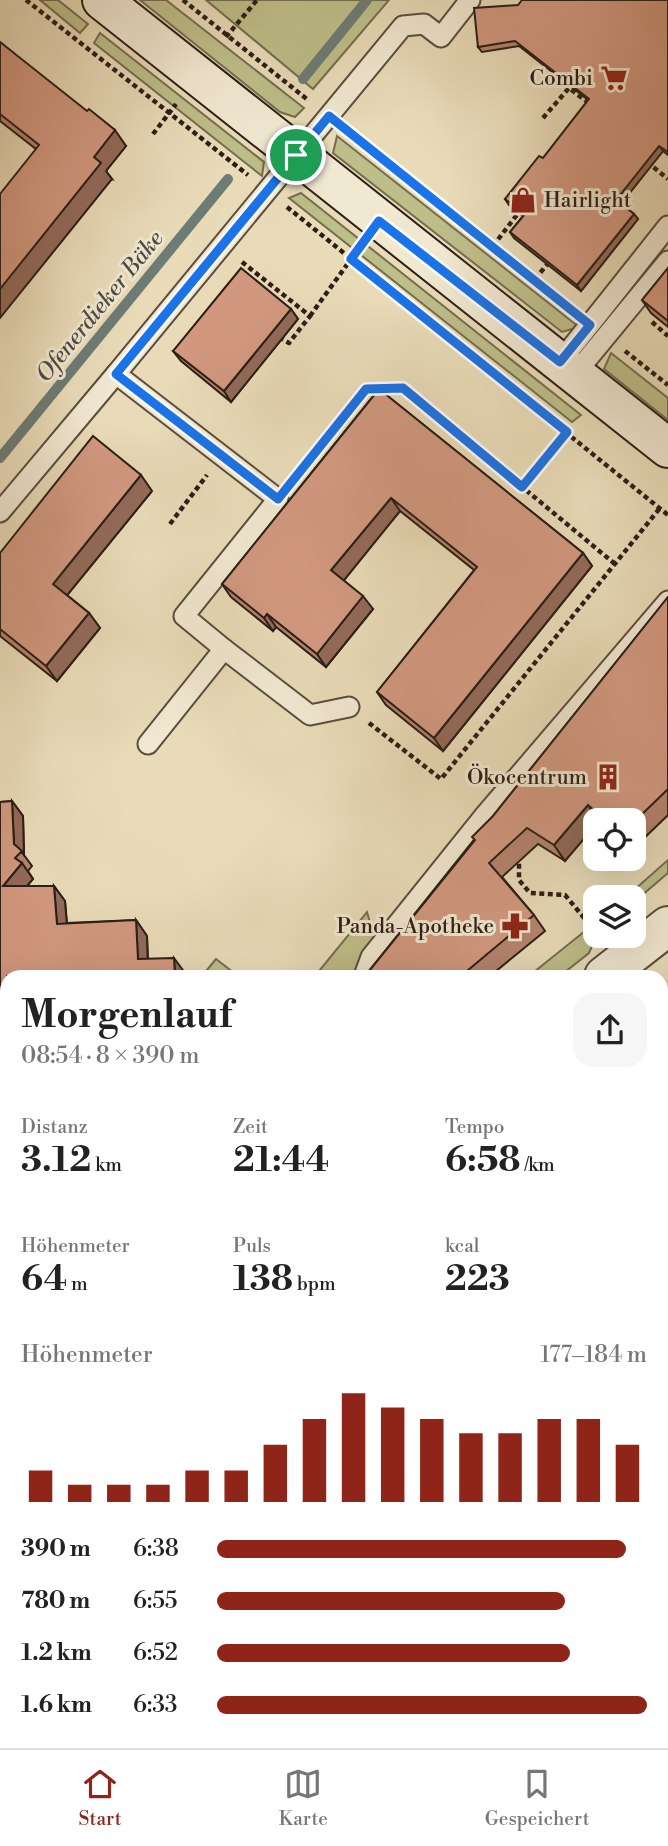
<!DOCTYPE html>
<html lang="de">
<meta charset="utf-8">
<style>
body{margin:0;font-family:"Libre Bodoni",serif;background:#f6f6f6;color:#222;height:100vh;display:flex;flex-direction:column;font-size:26px;white-space:nowrap}
*{box-sizing:border-box;margin:0}
p{font-size:23px;color:#767676}
.icon{flex:none;width:38px;height:38px;fill:none;stroke:currentColor;stroke-width:2;stroke-linecap:round;stroke-linejoin:round}
.map{position:relative;flex:1;overflow:hidden}
.details{position:absolute;left:0px;top:970px;width:668px;height:779px;display:flex;flex-direction:column;background:#fff;border-radius:21px 21px 0 0;box-shadow:0 7px 28px #0002}
.details>*{flex:none}
.tools{position:absolute;left:583px;top:808px;display:grid;gap:14px}
.tools a{display:grid;place-items:center;width:63px;height:63px;border-radius:14px;background:#fff;box-shadow:0 7px 28px #0002;font-size:35px}
.pin{position:absolute;display:grid;place-items:center;width:60px;height:60px;color:#fff;margin:-30px;border:4px solid #fff;border-radius:50%;box-shadow:0 2px 7px #0007}
.round{display:grid;place-items:center;flex:none;width:74px;height:74px;border-radius:21px;background:#f6f6f6}
.overview{display:flex;align-items:center;justify-content:space-between;height:119px;padding:0 21px}
h1{font-size:38px;font-weight:700;line-height:52px}
.stats{display:grid;grid-template-columns:repeat(3,1fr);gap:10px;height:119px;padding:7px 21px}
.stats div{display:grid;align-content:center}
.stats b{font-size:35px;font-weight:700}
.stats small{font-size:19px;font-weight:400}
.stats p{font-size:19px}
.chart{height:196px;padding:14px 21px}
.chart p{display:flex;justify-content:space-between}
.chart svg{width:100%;height:126px;margin-top:7px;stroke:#8f2418;stroke-width:6}
ul{padding:0 21px;list-style:none;font-size:23px}
li{display:grid;grid-template-columns:112px 84px 1fr;align-items:center;height:52px}
li i{height:18px;border-radius:9px;background:#8f2418}
.menu{display:flex;justify-content:space-around;align-items:center;height:98px;border-top:2px solid #e0e0e0;background:#fff;font-size:19px;color:#767676}
.menu a{display:grid;justify-items:center;gap:4px}
.menu .active{color:#8f2418}
.map>svg:first-child{display:block}
.green{fill:#bebe89;stroke:#746e4f;stroke-width:2}
.lines{fill:none;stroke-linecap:round;stroke-linejoin:round}
.stream{stroke:#6d7c75;stroke-width:10}
.lane-casing{stroke:#5a4d3e;stroke-width:23}
.street-casing{stroke:#5a4d3e;stroke-width:42}
.secondary-casing{stroke:#2b1e15;stroke-width:42}
.path{stroke:#2b1e15;stroke-width:4.5;stroke-dasharray:5 3.5;stroke-linecap:butt}
.lane{stroke:#f1e8d1;stroke-width:19}
.street{stroke:#f1e8d1;stroke-width:38}
.secondary{stroke:#f1e8d1;stroke-width:38}
.wall{fill:#b4836d;stroke:#2b1e15;stroke-width:2}
.shaded-wall{fill:#926a59;stroke:#2b1e15;stroke-width:2}
.building{fill:#d1987f;stroke:#2b1e15;stroke-width:2}
.route-casing{stroke:#fff;stroke-width:14}
.route{stroke:#1a73e8;stroke-width:9}
.labels{text-anchor:middle;stroke-width:6;stroke-linejoin:round;paint-order:stroke}
.poi-label{font-size:21px;fill:#2b1e15;stroke:#f1e8d1;text-anchor:end}
.water-label{font-size:23px;font-style:italic;fill:#4c4d45;stroke:#f1e8d1}
</style>
<div class="map">
<svg width="668" height="1748" viewBox="0 0 668 1748">
<rect width="100%" height="100%" fill="#e9dbb8"/>
<filter id="stains"><feTurbulence type="fractalNoise" baseFrequency=".00286" numOctaves="4"/><feColorMatrix values="0 0 0 0 .2 0 0 0 0 .09 0 0 0 0 .02 0 0 0 .5 -.17"/></filter>
<radialGradient id="worn" r=".72"><stop offset=".6" stop-color="#630" stop-opacity="0"/><stop offset="1" stop-color="#630" stop-opacity=".3"/></radialGradient>
<g class="green">
<polygon points="40,0 58,0 88,24 80,33"/>
<polygon points="140,0 166,0 304,108 295,117 280,112"/>
<polygon points="206,0 389,0 313,89"/>
<polygon points="100,33 264,162 262,176 94,43"/>
<polygon points="337,136 579,327 562,332 333,153"/>
<polygon points="301,193 581,415 572,422 289,198"/>
<polygon points="611,353 668,398 668,420 604,369"/>
<polygon points="668,860 668,873 634,902 634,898 625,898"/>
<polygon points="367,912 375,940 351,976 315,976"/>
<polygon points="585,931 592,946 589,953 560,976 529,976"/>
<polygon points="216,959 238,976 202,976"/>
<polygon points="668,1249 668,1465 662,1473 662,1375 666,1366 662,1365 662,1251"/>
<polygon points="0,1251 7,1251 7,1295 0,1303"/>
<polygon points="662,1504 668,1508 668,1616 662,1610"/>
<polygon points="668,1737 668,1748 558,1748 546,1742 619,1741 622,1743 662,1741 662,1738"/>
</g>
<g class="lines">
<g class="stream">
<polyline points="303,79 367,0"/>
<polyline points="0,458 228,179"/>
<polyline points="0,1590 7,1594"/>
<polyline points="314,1741 328,1748"/>
</g>
<g class="lane-casing">
<g id="lane">
<polyline points="560,362 668,226"/>
<polyline points="575,374 668,261"/>
<polyline points="0,512 116,374"/>
<polyline points="224,649 184,616 278,499 116,374 403,26 424,24 441,37 470,0"/>
<polyline points="148,744 224,649 310,715 349,707"/>
<polyline points="364,976 371,957 485,815 668,601"/>
</g>
</g>
<g class="street-casing">
<g id="street">
<polyline points="604,976 668,926"/>
<polyline points="662,1065 668,1055"/>
<polyline points="662,1202 668,1207"/>
<polyline points="0,1213 7,1212"/>
<polyline points="662,1487 668,1486"/>
<polyline points="0,1534 7,1524"/>
</g>
</g>
<g class="secondary-casing">
<polyline id="secondary" points="102,0 668,448"/>
</g>
<g class="path">
<polyline points="26,0 248,175"/>
<polyline points="183,0 308,100"/>
<polyline points="226,37 257,0"/>
<polyline points="543,118 569,88 590,104"/>
<polyline points="348,131 571,309"/>
<polyline points="153,134 176,104"/>
<polyline points="647,162 668,179"/>
<polyline points="287,207 668,515"/>
<polyline points="493,246 519,212"/>
<polyline points="242,262 310,316 289,343 282,339"/>
<polyline points="535,279 550,261"/>
<polyline points="310,316 359,248"/>
<polyline points="652,322 668,336"/>
<polyline points="625,351 668,385"/>
<polyline points="293,481 366,389 403,388 615,564"/>
<polyline points="522,487 567,432"/>
<polyline points="170,524 207,475"/>
<polyline points="369,723 441,779 660,508"/>
<polyline points="515,857 519,861 519,880 530,893 565,895 595,931"/>
<polyline points="662,983 668,990"/>
<polyline points="0,1264 7,1267"/>
<polyline points="0,1309 7,1302"/>
<polyline points="0,1323 7,1330"/>
<polyline points="0,1362 7,1368"/>
<polyline points="0,1398 7,1405"/>
<polyline points="560,1741 575,1748"/>
</g>
<use href="#lane" class="lane"/>
<use href="#street" class="street"/>
<use href="#secondary" class="secondary"/>
</g>
<g class="wall">
<polygon points="668,0 668,155 663,151 621,204 634,214 638,219 581,291 514,238 510,232 523,216 509,205 505,199 543,158 588,100 519,46 482,52 478,47"/>
<polygon points="0,42 126,146 106,171 112,179 36,149 0,121"/>
<polygon points="668,268 668,327 651,313 642,300"/>
<polygon points="291,309 298,319 231,402 181,361 173,351"/>
<polygon points="379,389 583,553 592,566 443,751 386,705 377,692 474,570 400,511 343,580 373,609 326,667 276,627 273,631 231,597 222,584"/>
<polygon points="152,491 67,595 89,613 100,628 57,681 0,636 0,553"/>
<polygon points="668,597 668,815 634,848 634,821 595,821 565,861 538,844 502,877 534,915 545,931 490,976 373,976 369,971"/>
<polygon points="12,801 23,816 24,855 32,866 28,871 33,879 27,886 54,886 65,901 67,923 136,920 147,936 148,959 185,973 7,976 7,1192 0,1191 0,802"/>
<polygon points="7,1215 7,1249 0,1248 0,1218"/>
<polygon points="662,1598 668,1603 668,1730 662,1731"/>
<polygon points="47,1741 182,1741 186,1747 185,1748 98,1748 91,1743 87,1748 56,1748"/>
<polygon points="348,1741 419,1741 420,1743 417,1748 363,1748"/>
</g>
<g class="shaded-wall">
<polygon points="115,130 126,146 106,171 112,179 0,318 0,289 94,157"/>
<polygon points="659,146 663,151 620,205 616,200"/>
<polygon points="634,214 638,219 581,291 577,285"/>
<polygon points="291,309 298,319 231,402 224,391"/>
<polygon points="141,475 152,491 64,599 53,584"/>
<polygon points="391,498 400,511 341,584 331,570"/>
<polygon points="583,553 592,566 443,751 434,738"/>
<polygon points="363,596 373,609 326,667 317,654"/>
<polygon points="89,613 100,628 57,681 46,666"/>
<polygon points="267,614 276,627 273,631 264,618"/>
<polygon points="12,801 23,816 24,855 14,844"/>
<polygon points="588,805 599,821 595,821 595,826 565,861 554,845"/>
<polygon points="22,863 33,879 14,901 3,886"/>
<polygon points="54,886 65,901 68,939 57,924"/>
<polygon points="136,920 147,936 148,975 138,959"/>
<polygon points="174,958 185,973 185,976 175,976"/>
<polygon points="662,1262 664,1280 662,1282"/>
<polygon points="7,1709 7,1723 0,1732 0,1717"/>
<polygon points="80,1741 90,1741 91,1743 87,1748 75,1748"/>
<polygon points="179,1741 182,1741 186,1747 185,1748 174,1748"/>
<polygon points="416,1741 419,1741 420,1743 417,1748 412,1748"/>
</g>
<g class="building">
<polygon points="522,0 668,0 668,152 659,146 616,200 634,214 577,285 510,232 525,214 505,199 539,156 543,158 589,99 515,41 478,47 474,8 518,5"/>
<polygon points="0,42 87,111 89,109 115,130 94,157 101,163 0,289 0,194 39,145 0,114"/>
<polygon points="241,268 291,309 224,391 173,351"/>
<polygon points="668,268 668,321 642,300"/>
<polygon points="379,389 583,553 434,738 377,692 477,567 391,498 331,570 363,596 317,654 267,614 264,618 222,584"/>
<polygon points="93,436 141,475 53,584 89,613 46,666 0,629 0,553"/>
<polygon points="668,597 668,789 634,822 634,821 606,821 588,805 554,845 527,828 489,863 534,915 461,976 374,976 369,971 475,840 472,837 493,816"/>
<polygon points="12,801 14,844 22,851 15,858 22,863 3,886 54,886 57,924 136,920 138,959 174,958 175,976 7,976 7,1178 5,1177 0,1177 0,802"/>
<polygon points="7,1215 7,1234 0,1234 0,1218"/>
<polygon points="662,1598 668,1603 668,1709 664,1710 662,1712"/>
<polygon points="7,1638 7,1709 0,1717 0,1649"/>
<polygon points="52,1741 80,1741 75,1748 60,1748"/>
<polygon points="94,1741 179,1741 174,1748 103,1748"/>
<polygon points="354,1741 416,1741 412,1748 369,1748"/>
</g>
<g class="lines">
<g class="route-casing">
<polygon id="route" points="329,116 590,325 560,362 379,221 351,259 567,432 522,487 403,388 366,389 278,499 116,374"/>
</g>
<use href="#route" class="route"/>
</g>
<defs>
<g id="supermarket-bare" transform="scale(2.1)"><path d="M-6-5.5h2.5l.6 2H6L4.5 2H-2.5L-4.4-4H-6ZM-1.5 3.2a1.3 1.3 0 1 0 .1 0ZM3 3.2a1.3 1.3 0 1 0 .1 0Z" fill="#8f2418" stroke="#f1e8d1" stroke-width="2.5" paint-order="stroke"/></g>
<g id="shop-bare" transform="scale(2.1)"><path d="M-5-2.5h2.3a2.7 3.5 0 0 1 5.4 0H5L5.5 6h-11ZM-1.5-2.5h3a1.5 2.3 0 0 0-3 0Z" fill="#8f2418" stroke="#f1e8d1" stroke-width="2.5" paint-order="stroke"/></g>
<g id="building-bare" transform="scale(2.1)"><path d="M-4-6H4V6H1V3H-1V6H-4ZM-2.5-4.3h1.7v1.8h-1.7ZM.8-4.3h1.7v1.8H.8ZM-2.5-1h1.7V.8h-1.7ZM.8-1h1.7V.8H.8Z" fill="#8f2418" stroke="#f1e8d1" stroke-width="2.5" paint-order="stroke"/></g>
<g id="pharmacy-bare" transform="scale(2.1)"><path d="M-2-6h4v4h4v4h-4v4h-4v-4h-4v-4h4Z" fill="#8f2418" stroke="#f1e8d1" stroke-width="2.5" paint-order="stroke"/></g>
</defs>
<g fill-rule="evenodd">
<use href="#supermarket-bare" x="614" y="78"/>
<use href="#shop-bare" x="523" y="200"/>
<use href="#building-bare" x="608" y="777"/>
<use href="#pharmacy-bare" x="515" y="926"/>
</g>
<g class="labels">
<g class="poi-label">
<text x="593" y="85">Combi</text>
<text x="544" y="207" text-anchor="start">Hairlight</text>
<text x="587" y="784">Ökocentrum</text>
<text x="494" y="933">Panda-Apotheke</text>
</g>
<g class="water-label">
<text transform="translate(99 306) rotate(-51)" y="8">Ofenerdieker Bäke</text>
</g>
</g>
<rect width="100%" height="100%" filter="url(#stains)"/>
<rect width="100%" height="100%" fill="url(#worn)"/>
</svg>
<div class="tools">
<a><svg class="icon" aria-label="locate" viewBox="0 0 24 24"><circle cx="12" cy="12" r="6"/><path d="M12 2v4M12 18v4M2 12h4M18 12h4"/></svg></a>
<a><svg class="icon" aria-label="layers" viewBox="0 0 24 24"><path d="M12 4l9 5-9 5-9-5zM3 14l9 5 9-5"/></svg></a>
</div>
<div class="pin" style="left:296px;top:155px;background:#1e9e55"><svg class="icon" aria-label="arrive" viewBox="0 0 24 24"><path d="M6 21V4h12l-3 4 3 4H6"/></svg></div>
<section class="details">
<div class="overview"><div><h1>Morgenlauf</h1><p>08:54 · 8 × 390 m</p></div><a class="round"><svg class="icon" aria-label="share" viewBox="0 0 24 24"><path d="M12 15V3M7 8l5-5 5 5M5 13v7h14v-7"/></svg></a></div>
<div class="stats">
<div><p>Distanz</p><b>3.12<small> km</small></b></div>
<div><p>Zeit</p><b>21:44</b></div>
<div><p>Tempo</p><b>6:58<small> /km</small></b></div>
</div>
<div class="stats">
<div><p>Höhenmeter</p><b>64<small> m</small></b></div>
<div><p>Puls</p><b>138<small> bpm</small></b></div>
<div><p>kcal</p><b>223</b></div>
</div>
<div class="chart"><p><span>Höhenmeter</span>177–184 m</p>
<svg viewBox="0 0 160 44" preserveAspectRatio="none"><path d="M5 44V33M15 44V38M25 44V38M35 44V38M45 44V33M55 44V33M65 44V24M75 44V15M85 44V6M95 44V11M105 44V15M115 44V20M125 44V20M135 44V15M145 44V15M155 44V24"/></svg>
</div>
<ul>
<li><b>390 m</b>6:38<i style="width:95%"></i></li>
<li><b>780 m</b>6:55<i style="width:81%"></i></li>
<li><b>1.2 km</b>6:52<i style="width:82%"></i></li>
<li><b>1.6 km</b>6:33<i style="width:100%"></i></li>
</ul>
</section>
</div>
<nav class="menu">
<a class="active"><svg class="icon" aria-label="home" viewBox="0 0 24 24"><path d="M3 11l9-7 9 7M6 9v11h12V9"/></svg>Start</a>
<a><svg class="icon" aria-label="map" viewBox="0 0 24 24"><path d="M3 6l6-2 6 2 6-2v14l-6 2-6-2-6 2zM9 4v14M15 6v14"/></svg>Karte</a>
<a><svg class="icon" aria-label="saved" viewBox="0 0 24 24"><path d="M7 4h10v16l-5-4-5 4z"/></svg>Gespeichert</a>
</nav>
